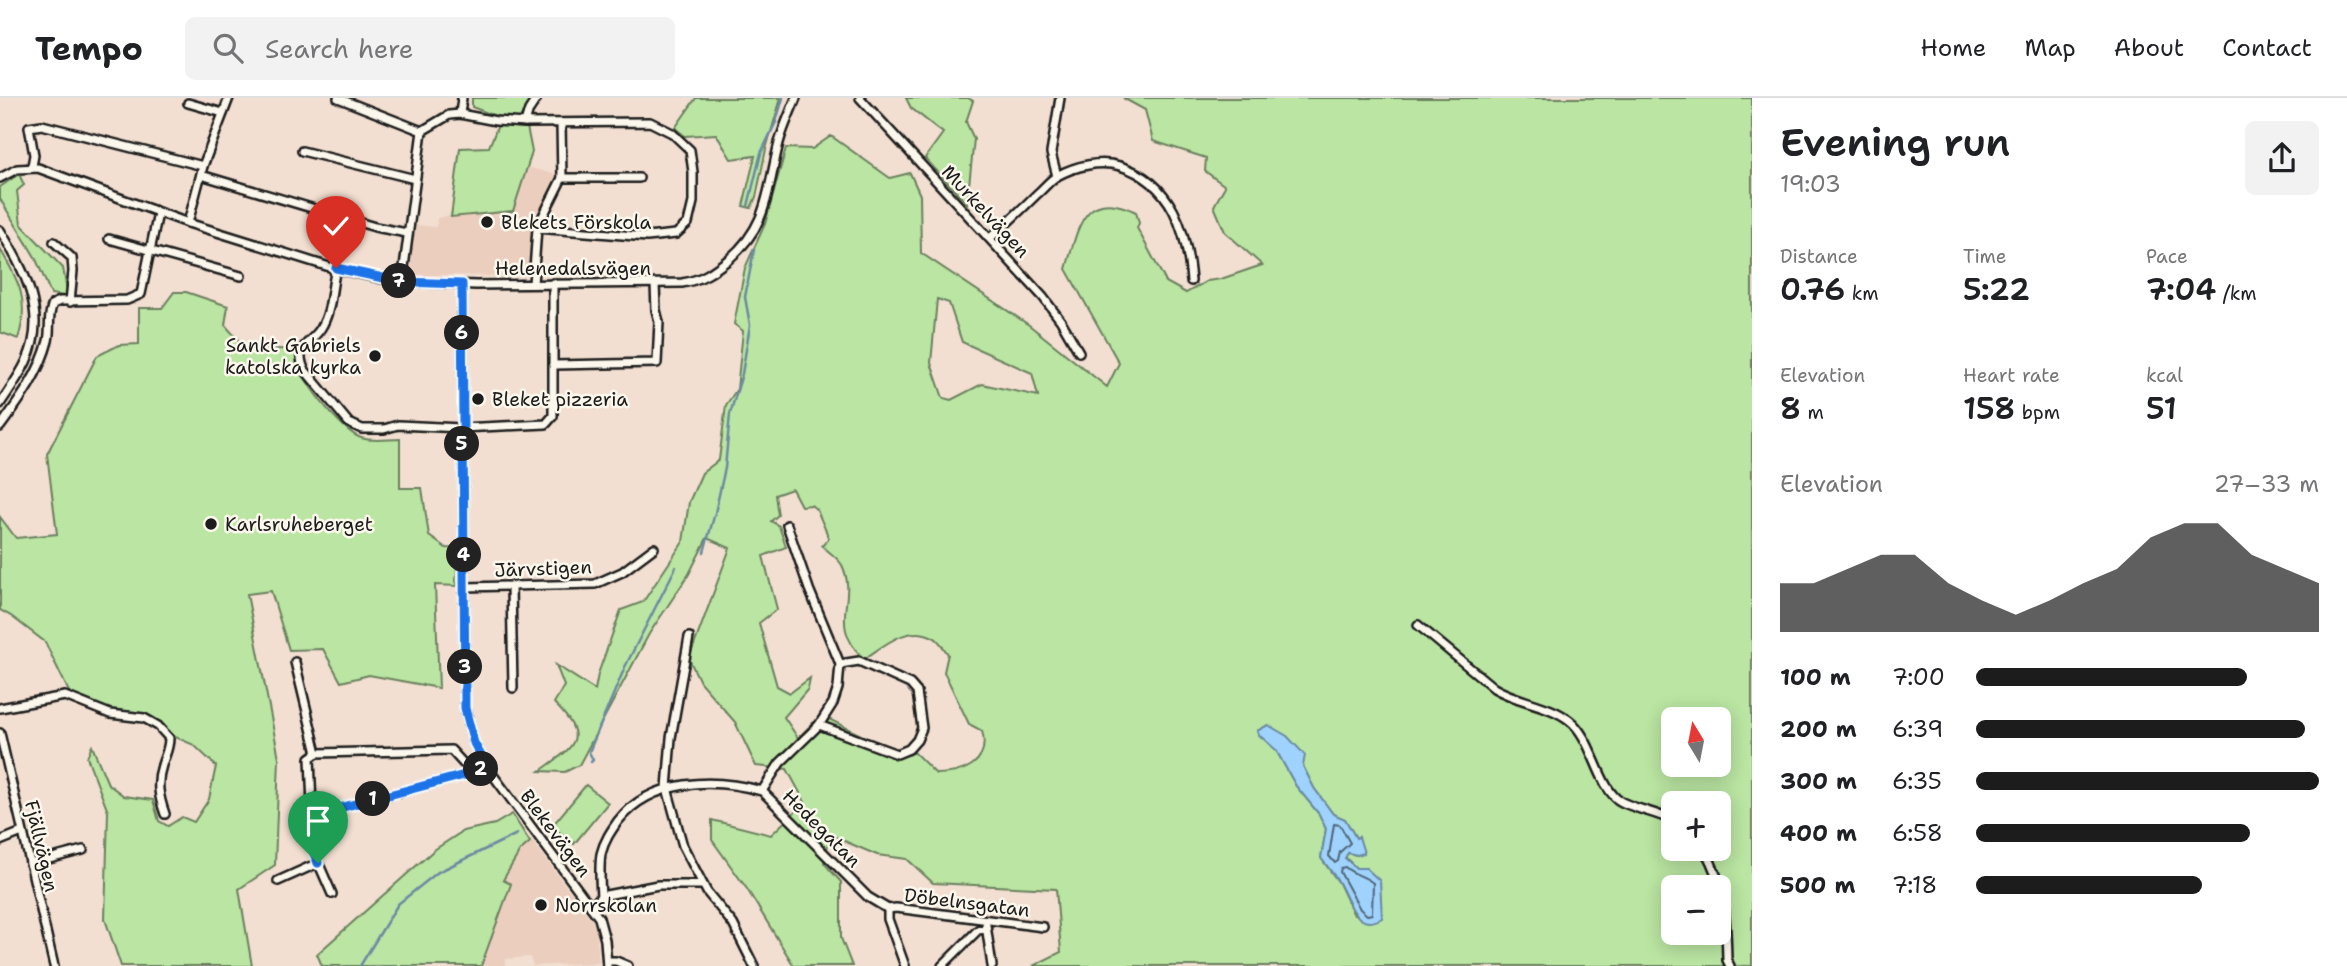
<!DOCTYPE html>
<meta charset="utf-8">
<style>
body{margin:0;font-family:"Shantell Sans",sans-serif;background:#f2f2f2;color:#202124;height:100vh;display:flex;flex-direction:column;font-size:26px;white-space:nowrap}
*{box-sizing:border-box;margin:0}
p{font-size:23px;color:#757577}
.icon{flex:none;width:38px;height:38px;fill:none;stroke:currentColor;stroke-width:2;stroke-linecap:round;stroke-linejoin:round}
.map{position:relative;flex:1;overflow:hidden}
.details{display:flex;flex-direction:column;background:#fff;width:595px}
.details>*{flex:none}
.needle{width:46px;rotate:350deg}
.buttons{position:absolute;left:1661px;top:609px;display:grid;gap:14px}
.buttons a{display:grid;place-items:center;width:70px;height:70px;border-radius:10px;background:#fff;box-shadow:0 4px 18px #0003;font-size:35px}
.pin{position:absolute;display:grid;place-items:center;width:60px;height:60px;color:#fff;margin:-72px -30px;border-radius:50% 50% 50% 0;rotate:-45deg;box-shadow:0 0 7px #0007}
.pin .icon{rotate:45deg}
.km{position:absolute;width:35px;height:35px;margin:-18px;border-radius:50%;background:#222;color:#fff;font-size:19px;line-height:35px;text-align:center}
.round{display:grid;place-items:center;flex:none;width:74px;height:74px;border-radius:10px;background:#f2f2f2}
.summary{display:flex;align-items:center;justify-content:space-between;height:119px;padding:0 28px}
h1{font-size:38px;font-weight:600;line-height:52px}
.metrics{display:grid;grid-template-columns:repeat(3,1fr);gap:10px;height:119px;padding:7px 28px}
.metrics div{display:grid;align-content:center}
.metrics b{font-size:30px;font-weight:600}
.metrics small{font-size:19px;font-weight:400}
.metrics p{font-size:19px}
.chart{height:196px;padding:14px 28px}
.chart p{display:flex;justify-content:space-between}
.chart svg{width:100%;height:126px;margin-top:7px;fill:#1c1c1c;opacity:.7}
ul{padding:0 28px;list-style:none;font-size:23px}
li{display:grid;grid-template-columns:112px 84px 1fr;align-items:center;height:52px}
li i{height:18px;border-radius:9px;background:#1c1c1c}
header{display:flex;align-items:center;gap:42px;box-sizing:border-box;height:98px;padding:0 35px;background:#fff;border-bottom:2px solid #e0e0e0}
header strong{font-size:33px}
nav{display:flex;gap:38px;margin-inline-start:auto;font-size:24px}
.search{width:490px;height:63px;background:#f2f2f2;display:flex;align-items:center;gap:18px;box-sizing:border-box;padding:0 24px;border-radius:10px;color:#757577;font-size:26px}
main{display:flex;flex:1;min-height:0}
.map>svg:first-child{display:block}
.built{fill:#eccebe}
.green{fill:#bae5a2;stroke:#6b805f;stroke-width:2;fill-rule:evenodd}
.water{fill:#9fd3fd;stroke:#6b8aa3;stroke-width:2}
.lines{fill:none;stroke-linecap:round;stroke-linejoin:round}
.shore{stroke:#506576;stroke-width:2}
.stream{stroke:#6b8aa3;stroke-width:2.5}
.minor-casing{stroke:#1c1c1c;stroke-width:12}
.minor{stroke:#fbf7ec;stroke-width:7}
.route-casing{stroke:#fff;stroke-width:14}
.route{stroke:#1a73e8;stroke-width:9}
.poi-dot{fill:#1c1c1c;stroke:#fbf7ec;stroke-width:2.5}
.labels{text-anchor:middle;stroke-width:5;stroke-linejoin:round;paint-order:stroke}
.street-label{font-size:19px;fill:#1c1c1c;stroke:#fbf7ec}
.poi-label{font-size:19px;fill:#1c1c1c;stroke:#fbf7ec;text-anchor:start}
</style>
<header>
<strong>Tempo</strong>
<div class="search"><svg class="icon" aria-label="search" viewBox="0 0 24 24"><circle cx="10" cy="10" r="6"/><path d="M15 15l6 6"/></svg>Search here</div>
<nav><a>Home</a><a>Map</a><a>About</a><a>Contact</a></nav>
</header>
<main>
<div class="map">
<svg width="1752" height="868" viewBox="0 0 1752 868">
<rect width="100%" height="100%" fill="#f2dfd1"/>
<filter id="ink" filterUnits="userSpaceOnUse"><feTurbulence type="fractalNoise" baseFrequency=".0143" numOctaves="2"/><feDisplacementMap in="SourceGraphic" scale="14" xChannelSelector="R" yChannelSelector="G"/><feConvolveMatrix kernelMatrix="1 2 1 2 8 2 1 2 1" color-interpolation-filters="sRGB"/></filter>
<g filter="url(#ink)">
<g class="built">
<polygon points="526,69 560,77 558,89 531,136 530,173 524,178 416,177 408,169 416,127 436,129 437,120 489,108"/>
<polygon points="530,744 533,744 596,828 599,865 533,868 530,859 506,861 505,868 481,868 510,786 503,782 520,752"/>
</g>
<g class="green">
<polygon points="472,0 531,0 521,19 520,28 527,29 532,54 513,113 451,119 460,50 489,49 501,20 472,9"/>
<polygon points="696,0 781,0 766,51 756,99 751,110 743,108 755,58 731,61 716,36 685,38 675,30"/>
<polygon points="906,0 968,0 973,3 966,24 974,41 967,106 925,60 943,35 911,10"/>
<path d="M1123 0H1752V868H1033L1061 854 1056 791 933 785 907 761 877 757 830 737 824 765 841 784V840L852 868H794L747 791 712 742V722L771 737 805 704 787 671 756 668 735 624 700 584 689 561 730 450 707 440 689 476 649 536 579 667 565 674 540 673C575 648 590 641 554 605L564 588 556 567 595 592 598 576 621 512 643 504 683 444 689 404 702 375 719 362 726 307 737 291 743 233 734 226 745 170 765 126 786 50 812 51 831 38 890 80 910 75 920 97 921 155 1029 227 1107 289 1119 265 1066 171C1078 131 1083 88 1136 114L1139 125 1137 130 1166 184 1186 195 1207 183 1221 181 1262 167 1225 134 1214 108 1225 88 1205 73 1206 60 1153 43 1145 12ZM937 201 949 205 962 244 1032 275 1038 298 982 286 951 302 943 300 931 265ZM792 391 801 408 811 407 817 412 829 440 822 448C828 453 838 460 842 467 859 503 826 524 864 561 884 548 907 526 933 539 939 541 944 551 948 556L944 574 969 626 982 633C991 665 963 676 936 676L914 654 909 657 883 648 829 621 815 623 798 640 784 619 808 591 810 580 790 595 777 588 759 525 777 511 763 458 786 449 779 428 771 423 778 417 775 397ZM1673 621H1718V667H1673ZM1276 652 1303 668 1314 690 1333 716 1345 721 1356 740 1358 739 1357 757 1348 755 1345 759 1356 770 1380 783V811L1354 817 1339 785 1321 760 1326 731 1319 716 1296 688ZM1673 705H1718V751H1673ZM1673 789H1718V835H1673Z"/>
<polygon points="19,76 24,87 17,93 21,126 63,170 67,193 65,198 51,196 35,159 0,101 0,89"/>
<path d="M0 151C19 183 30 203 18 241L0 234Z"/>
<path d="M174 194H186L228 208 225 227 247 252 287 251 296 255C294 275 342 334 361 340 373 344 388 341 400 341V390H422L429 438 446 450 458 451 456 483 458 488 435 487 439 590 369 577 341 584 323 551 289 552 271 493 247 496 279 660 275 767 239 791 252 868H121L105 821 108 714 87 659 92 648 108 686 124 698 153 702 159 723 168 728 182 719 194 724 209 701 216 668 194 647 173 638 154 620 144 616 107 611 70 596 45 544 11 518 0 512V419L16 440 57 436 47 356 97 258 119 247 139 246V210H162Z"/>
<polygon points="586,687 608,705 574,746 552,728"/>
<polygon points="512,716 530,744 520,753 503,782 511,786 481,868 322,868 317,856 434,752 463,733 495,726"/>
</g>
<path class="water" d="M1268 627 1287 638 1305 657 1303 668 1314 690 1333 716 1345 721 1356 740 1359 739 1364 755 1357 757 1348 755 1345 760 1356 770H1366L1380 783 1382 820C1355 836 1349 800 1338 783 1333 775 1327 768 1321 760L1326 731 1319 716 1296 688 1276 652 1259 637 1257 633Z"/>
<g class="lines">
<g class="shore">
<polygon points="1334,726 1340,727 1350,745 1340,754 1338,763 1335,765 1329,758"/>
<path d="M1341 770 1345 769C1354 777 1363 777 1373 785L1372 816 1367 817 1360 811 1340 774Z"/>
</g>
<g class="stream">
<polyline points="748,108 761,55 776,24 783,0"/>
<polyline points="704,454 715,415 725,370 730,316 742,276 750,227 745,199 754,152"/>
<polyline points="591,664 593,662 589,654 625,569 676,469"/>
<polyline points="360,868 398,806 438,774 517,736"/>
</g>
<g class="minor-casing">
<g id="minor">
<polyline points="338,0 422,33 449,17 460,16 496,23 525,25 650,24 672,35 690,52 693,74 693,104 688,125 676,136 647,139 537,130 533,186"/>
<polyline points="860,0 1043,199 1061,223 1079,254"/>
<polyline points="188,5 223,15"/>
<polyline points="460,16 462,0"/>
<polyline points="525,25 529,12 537,0"/>
<polyline points="302,53 415,81"/>
<polyline points="32,68 34,57 29,29 42,27 203,68"/>
<polyline points="201,77 375,129 407,135"/>
<polyline points="1057,78 1051,55 1060,0"/>
<path d="M0 80 17 71 38 70 188 125 336 171 378 180 402 184 476 187 682 185C702 182 714 173 729 161 769 127 767 92 779 45 783 30 790 15 796 0"/>
<polyline points="562,80 639,80"/>
<polyline points="188,125 203,68 229,0"/>
<polyline points="537,130 562,80 561,26"/>
<path d="M0 132C24 172 49 216 26 264 19 279 9 292 0 306"/>
<path d="M990 140C1006 126 1022 111 1037 96 1044 90 1050 82 1057 78 1075 68 1100 62 1120 68 1172 84 1187 133 1191 183"/>
<polyline points="109,141 241,178"/>
<polyline points="54,144 72,160 73,173 70,204"/>
<path d="M336 171C331 189 332 213 321 230 310 247 294 247 304 271L349 325 362 331H384L398 327 461 330 546 326 553 318V185"/>
<polyline points="402,184 422,33"/>
<polyline points="462,186 465,610 474,645 487,669 599,820 605,842 607,868"/>
<polyline points="554,267 657,265 659,224 656,212 655,186"/>
<path d="M0 329C19 303 40 275 48 243 51 231 47 217 53 206L60 203 127 202 141 196 158 115"/>
<polyline points="511,488 513,590"/>
<polyline points="465,489 595,486 622,474 654,450"/>
<path d="M1418 527 1494 590C1517 604 1548 606 1569 622 1592 639 1597 684 1617 701 1628 710 1658 714 1673 723"/>
<polyline points="689,539 671,640 667,690 683,748 707,794 733,826 754,868"/>
<polyline points="295,564 317,655"/>
<path d="M0 610 65 598 110 616 144 620 158 628 169 640C169 651 165 657 162 667 156 685 159 699 165 716"/>
<polyline points="819,627 897,656 909,651 917,642 922,630 917,594 910,586 859,563 840,566"/>
<polyline points="0,635 54,868"/>
<polyline points="317,655 451,652 472,675"/>
<polyline points="317,655 310,660 314,755 332,796"/>
<polyline points="762,693 780,665 819,627 833,605 838,590 840,566 809,491 787,427"/>
<polyline points="313,717 472,675 487,669"/>
<polyline points="0,743 22,734"/>
<path d="M1704 751C1726 789 1726 820 1727 862L1730 868"/>
<polyline points="30,766 83,752"/>
<polyline points="278,783 318,765"/>
<polyline points="601,798 658,787 703,787"/>
<path d="M591 809 601 798C600 784 599 770 601 756 604 743 611 733 618 723 652 680 714 680 762 693L868 799 888 811V821L905 868"/>
<polyline points="888,811 896,810 1043,829"/>
<polyline points="986,827 992,868"/>
<polyline points="607,863 616,863 628,868"/>
<polyline points="942,868 978,832 986,831"/>
</g>
</g>
<use href="#minor" class="minor"/>
</g>
</g>
<g class="lines" filter="url(#ink)">
<g class="route-casing">
<polyline id="route" points="318,765 314,755 313,717 472,675 487,669 474,645 465,610 462,186 402,184 336,170"/>
</g>
<use href="#route" class="route"/>
</g>
<g class="poi-dot">
<circle cx="487" cy="124" r="7"/>
<circle cx="375" cy="258" r="7"/>
<circle cx="478" cy="301" r="7"/>
<circle cx="211" cy="426" r="7"/>
<circle cx="541" cy="807" r="7"/>
</g>
<g class="labels">
<g class="street-label">
<text transform="translate(986 113) rotate(47)" y="7">Murkelvägen</text>
<text x="573" y="177">Helenedalsvägen</text>
<text transform="translate(543 470) rotate(-2)" y="7">Järvstigen</text>
<text transform="translate(822 730) rotate(45)" y="7">Hedegatan</text>
<text transform="translate(556 735) rotate(53)" y="7">Blekevägen</text>
<text transform="translate(42 748) rotate(77)" y="7">Fjällvägen</text>
<text transform="translate(967 804) rotate(7)" y="7">Döbelnsgatan</text>
</g>
<g class="poi-label">
<text x="501" y="131">Blekets Förskola</text>
<text x="361" y="254" text-anchor="end">Sankt Gabriels<tspan x="361" dy="22">katolska kyrka</tspan></text>
<text x="492" y="308">Bleket pizzeria</text>
<text x="225" y="433">Karlsruheberget</text>
<text x="555" y="814">Norrskolan</text>
</g>
</g>
</svg>
<div class="buttons">
<a><svg class="needle" viewBox="-14 -14 28 28"><path d="M0-13l5 13h-10z" fill="#e53935"/><path d="M0 13l5-13h-10z" fill="#757577"/></svg></a>
<a>+</a>
<a>−</a>
</div>
<div class="pin" style="left:318px;top:765px;background:#1e9e55"><svg class="icon" aria-label="arrive" viewBox="0 0 24 24"><path d="M6 21V4h12l-3 4 3 4H6"/></svg></div>
<div class="pin" style="left:336px;top:170px;background:#d93025"><svg class="icon" aria-label="check" viewBox="0 0 24 24"><path d="M5 12l5 5 9-10"/></svg></div>
<b class="km" style="left:373px;top:701px">1</b>
<b class="km" style="left:481px;top:671px">2</b>
<b class="km" style="left:465px;top:569px">3</b>
<b class="km" style="left:464px;top:457px">4</b>
<b class="km" style="left:462px;top:346px">5</b>
<b class="km" style="left:462px;top:235px">6</b>
<b class="km" style="left:399px;top:183px">7</b>
</div>
<section class="details">
<div class="summary"><div><h1>Evening run</h1><p>19:03</p></div><a class="round"><svg class="icon" aria-label="share" viewBox="0 0 24 24"><path d="M12 15V3M7 8l5-5 5 5M5 13v7h14v-7"/></svg></a></div>
<div class="metrics">
<div><p>Distance</p><b>0.76<small> km</small></b></div>
<div><p>Time</p><b>5:22</b></div>
<div><p>Pace</p><b>7:04<small> /km</small></b></div>
</div>
<div class="metrics">
<div><p>Elevation</p><b>8<small> m</small></b></div>
<div><p>Heart rate</p><b>158<small> bpm</small></b></div>
<div><p>kcal</p><b>51</b></div>
</div>
<div class="chart"><p><span>Elevation</span>27–33 m</p>
<svg viewBox="0 0 160 44" preserveAspectRatio="none"><path d="M0 44V27L10 27L20 22L30 17L40 17L50 27L60 33L70 38L80 33L90 27L100 22L110 11L120 6L130 6L140 17L150 22L160 27V44z"/></svg>
</div>
<ul>
<li><b>100 m</b>7:00<i style="width:79%"></i></li>
<li><b>200 m</b>6:39<i style="width:96%"></i></li>
<li><b>300 m</b>6:35<i style="width:100%"></i></li>
<li><b>400 m</b>6:58<i style="width:80%"></i></li>
<li><b>500 m</b>7:18<i style="width:66%"></i></li>
</ul>
</section>
</main>
